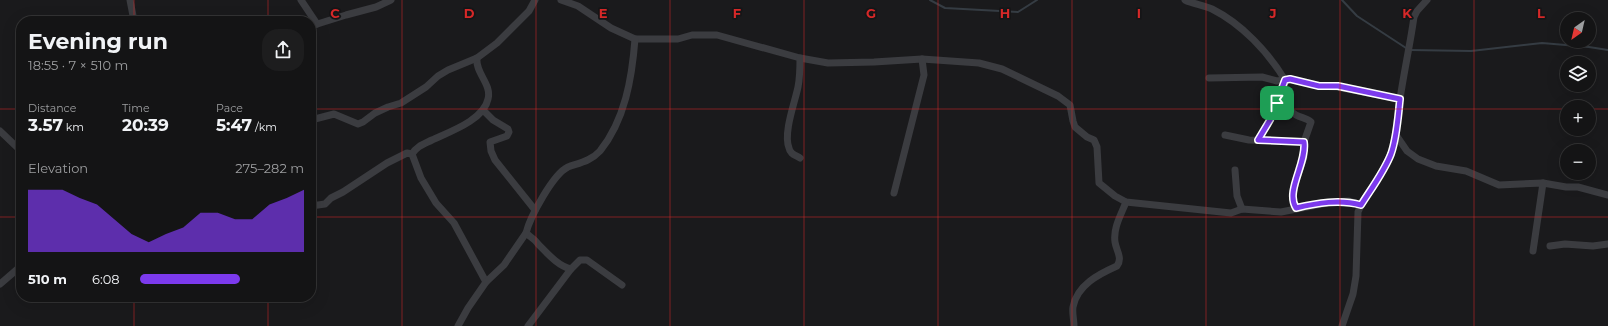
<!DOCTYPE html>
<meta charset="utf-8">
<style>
body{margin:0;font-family:Montserrat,sans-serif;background:#1d1d1e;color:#f1f3f6;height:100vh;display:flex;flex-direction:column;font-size:15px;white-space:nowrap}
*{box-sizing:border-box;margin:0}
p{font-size:13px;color:#9d9ea0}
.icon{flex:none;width:22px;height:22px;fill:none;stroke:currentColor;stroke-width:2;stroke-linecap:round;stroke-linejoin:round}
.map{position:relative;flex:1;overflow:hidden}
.panel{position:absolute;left:16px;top:16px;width:300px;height:286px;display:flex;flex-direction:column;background:#141415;border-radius:16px;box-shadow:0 4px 16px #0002,0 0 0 1px #333334}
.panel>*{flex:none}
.needle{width:26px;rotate:214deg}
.tools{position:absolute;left:1560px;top:12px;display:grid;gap:8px}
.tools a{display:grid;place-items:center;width:36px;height:36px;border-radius:50%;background:#141415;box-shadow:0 4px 16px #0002,0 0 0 1px #333334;font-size:20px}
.pin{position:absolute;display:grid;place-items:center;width:34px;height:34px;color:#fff;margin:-17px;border-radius:8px;box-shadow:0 2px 6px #0006}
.round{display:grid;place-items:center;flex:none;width:42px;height:42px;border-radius:16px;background:#1d1d1e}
.overview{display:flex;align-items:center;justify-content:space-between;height:68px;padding:0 12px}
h1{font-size:22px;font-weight:700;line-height:30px}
.metrics{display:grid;grid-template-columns:repeat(3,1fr);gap:6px;height:68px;padding:4px 12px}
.metrics div{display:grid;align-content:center}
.metrics b{font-size:17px;font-weight:700}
.metrics small{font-size:11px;font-weight:400}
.metrics p{font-size:11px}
.chart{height:112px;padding:8px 12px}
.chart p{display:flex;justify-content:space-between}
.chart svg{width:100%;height:72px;margin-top:4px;fill:#7c3aed;opacity:.7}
ul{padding:0 12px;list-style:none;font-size:13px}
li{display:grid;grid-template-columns:64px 48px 1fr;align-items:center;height:30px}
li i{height:10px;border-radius:5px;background:#7c3aed}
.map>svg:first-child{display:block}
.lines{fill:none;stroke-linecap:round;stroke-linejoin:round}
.stream{stroke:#353c43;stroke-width:2}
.street{stroke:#3b3c40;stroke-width:7}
.route-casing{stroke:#fff;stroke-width:8}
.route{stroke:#7c3aed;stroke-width:5}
.grid{fill:none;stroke:#d62828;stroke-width:1;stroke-opacity:0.55}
.grid-label{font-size:13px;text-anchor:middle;font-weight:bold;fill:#d62828;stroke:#151517;stroke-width:3.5;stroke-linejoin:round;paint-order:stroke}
</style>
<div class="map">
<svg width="1608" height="326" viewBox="0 0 1608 326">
<rect width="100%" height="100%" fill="#1a1a1c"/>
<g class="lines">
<g class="stream">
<polyline points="930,0 945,8 1018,12 1037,0"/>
<polyline points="1342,0 1357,16 1406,48"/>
<polyline points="1410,50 1471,51 1542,43 1589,47 1608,50"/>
</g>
<g class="street">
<polyline points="130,0 134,21"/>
<polyline points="301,0 317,24"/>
<polyline points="561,0 578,6 611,28 635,39 678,39 692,35 717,35 800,58 828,63 874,62 922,59 979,63 1002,69 1058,96 1070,105 1073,121 1075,127 1087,137 1094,140 1097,147 1099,183 1115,196 1126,202 1231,213 1242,209 1281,212 1332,202 1349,201 1361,205"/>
<path d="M1185 0C1193 4 1203 5 1212 9 1242 24 1268 52 1285 80 1282 91 1285 109 1296 115 1301 118 1307 118 1311 122L1304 142V157L1295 184 1293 199 1296 209"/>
<polyline points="311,26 346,15 376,7 391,0"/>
<path d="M477 58C475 73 492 84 488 99 484 120 449 132 432 140 424 144 417 146 412 154L421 178 436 203 454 223 486 282"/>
<path d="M800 58C800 68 800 77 798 87 795 102 783 133 789 148 790 154 795 155 800 158"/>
<polyline points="1209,78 1262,77 1277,81 1290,79 1319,86 1337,87 1400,99"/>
<polyline points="483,110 493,120 508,129 509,132 507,136 490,142 491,151 495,160 535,210"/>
<polyline points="311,120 334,114 358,124 363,122 375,113 388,107 401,103 426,87 438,76 448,70 477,58 497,43 529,11 535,0"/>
<polyline points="0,131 21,151"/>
<polyline points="1225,135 1249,140 1304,142"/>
<polyline points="1396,135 1407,151 1418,159 1436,166 1466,171 1499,185 1543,183 1566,187 1578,187 1608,195"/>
<polyline points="1258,140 1270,120 1282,90"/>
<polyline points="1235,170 1237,196 1242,209"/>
<polyline points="894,193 924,75 922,59"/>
<polyline points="311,206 325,204 331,198 343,192 387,163 407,153 412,154"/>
<polyline points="1550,246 1565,244 1593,246 1608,244"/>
<polyline points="1533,251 1543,183"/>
<polyline points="0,284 21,266"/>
<path d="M622 285 587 260H580L571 269C558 266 547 253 538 244 535 239 530 237 526 233 530 217 553 174 568 167 579 163 591 161 600 151 625 120 632 78 635 39"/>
<polyline points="458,326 468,308 486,282 504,265 526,233"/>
<polyline points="528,326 571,269"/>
<path d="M1074 326C1074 320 1072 313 1073 307 1077 285 1099 274 1117 266 1123 258 1116 250 1115 242 1113 228 1121 215 1126 202"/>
<path d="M1342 326 1353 294 1356 276 1358 212C1366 191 1384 175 1391 153 1397 136 1397 117 1400 99 1404 72 1410 45 1414 17L1417 11 1427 0"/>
</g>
</g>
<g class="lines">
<g class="route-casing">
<path id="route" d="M1290 79 1319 86H1338L1400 99C1398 117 1397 137 1391 154 1384 172 1371 189 1361 205 1340 199 1317 203 1296 208 1285 191 1307 163 1304 142L1258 140 1270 120 1285 80Z"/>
</g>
<use href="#route" class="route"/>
</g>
<path class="grid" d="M134 0V21M268 0V21M402 0V326M536 0V326M670 0V326M804 0V326M938 0V326M1072 0V326M1206 0V326M1340 0V326M1474 0V326M0 109H21M311 109H1567M1589 109H1608M0 217H21M311 217H1608M134 297V326M268 297V326"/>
<g class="grid-label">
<text x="335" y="18">C</text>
<text x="469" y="18">D</text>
<text x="603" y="18">E</text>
<text x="737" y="18">F</text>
<text x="871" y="18">G</text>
<text x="1005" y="18">H</text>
<text x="1139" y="18">I</text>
<text x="1273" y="18">J</text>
<text x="1407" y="18">K</text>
<text x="1541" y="18">L</text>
</g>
</svg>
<div class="tools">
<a><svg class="needle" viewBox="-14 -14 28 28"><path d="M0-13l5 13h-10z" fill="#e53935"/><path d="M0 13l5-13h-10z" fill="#9d9ea0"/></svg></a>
<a><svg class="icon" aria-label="layers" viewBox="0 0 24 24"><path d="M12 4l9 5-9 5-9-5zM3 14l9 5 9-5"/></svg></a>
<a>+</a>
<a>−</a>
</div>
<div class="pin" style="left:1277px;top:103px;background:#1e9e55"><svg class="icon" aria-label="arrive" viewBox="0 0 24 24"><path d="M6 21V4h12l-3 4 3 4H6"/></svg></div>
<section class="panel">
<div class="overview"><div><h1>Evening run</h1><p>18:55 · 7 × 510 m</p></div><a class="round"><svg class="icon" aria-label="share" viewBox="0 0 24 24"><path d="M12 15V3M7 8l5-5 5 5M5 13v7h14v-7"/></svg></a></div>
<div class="metrics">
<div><p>Distance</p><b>3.57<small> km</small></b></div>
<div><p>Time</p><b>20:39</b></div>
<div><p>Pace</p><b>5:47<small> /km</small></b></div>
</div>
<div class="chart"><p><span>Elevation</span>275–282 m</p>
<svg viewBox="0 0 160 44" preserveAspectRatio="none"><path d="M0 44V6L10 6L20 6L30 11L40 15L50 24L60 33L70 38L80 33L90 29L100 20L110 20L120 24L130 24L140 15L150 11L160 6V44z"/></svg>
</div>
<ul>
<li><b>510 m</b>6:08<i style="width:61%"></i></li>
</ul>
</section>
</div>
